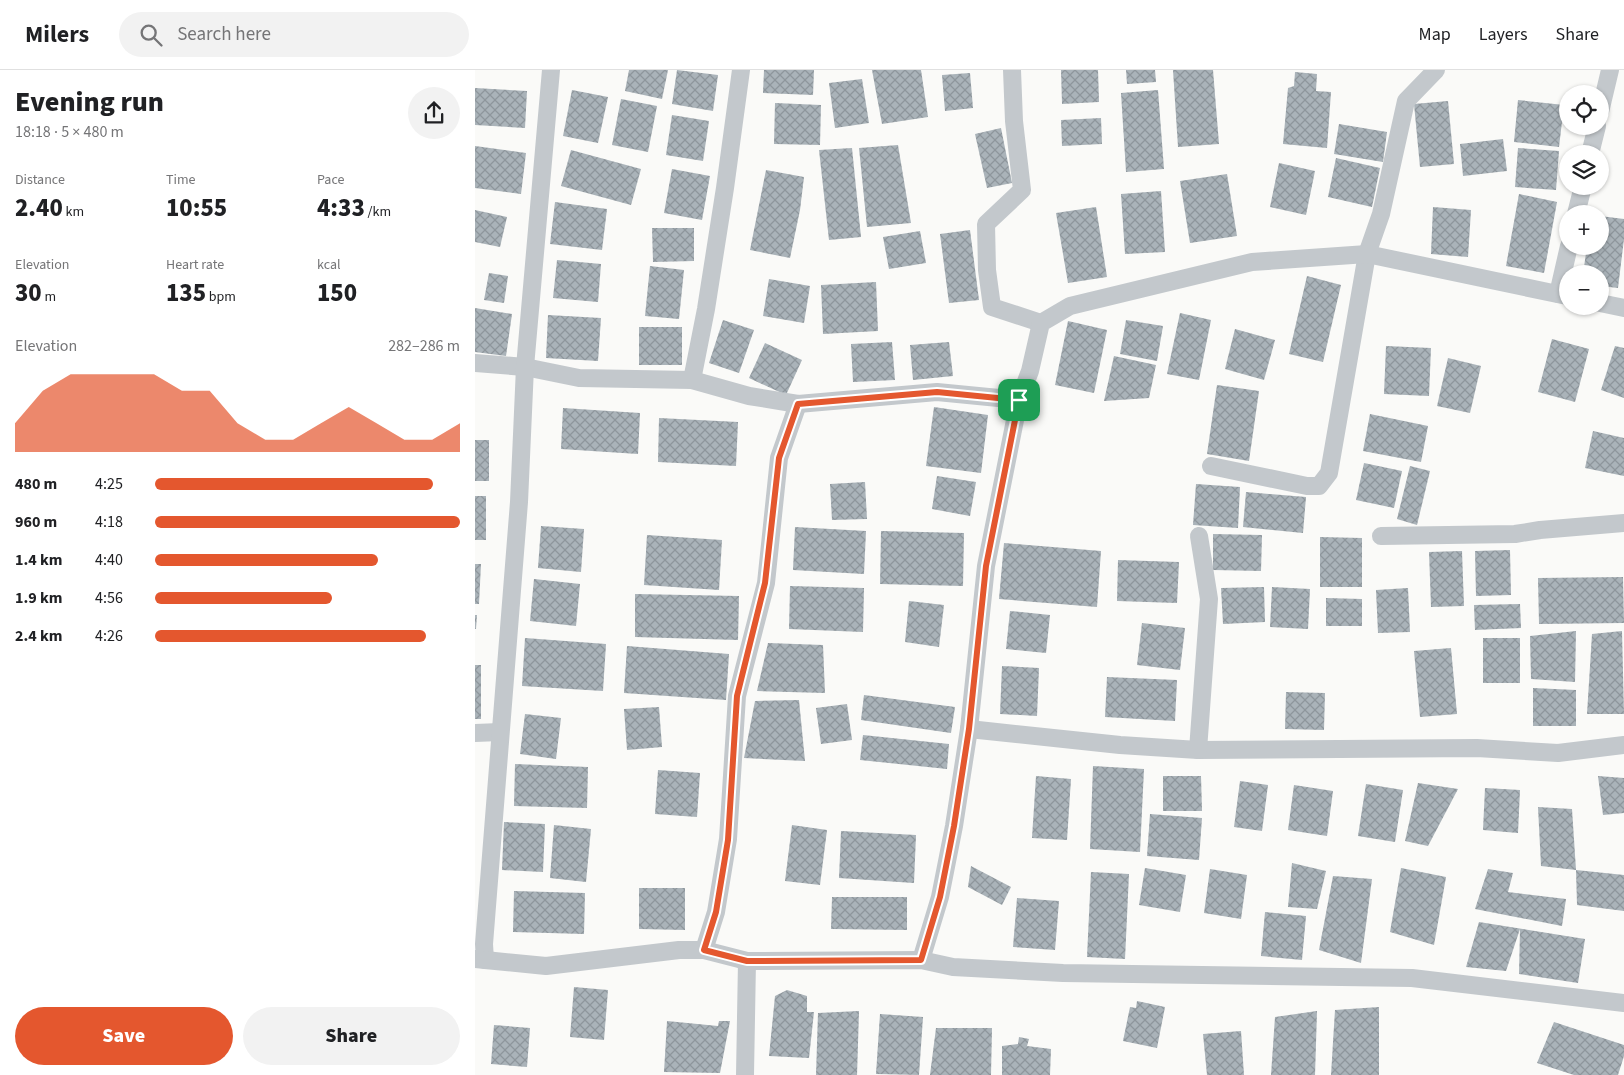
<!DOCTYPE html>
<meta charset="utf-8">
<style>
body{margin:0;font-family:"Source Sans 3",sans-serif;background:#f2f2f2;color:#202124;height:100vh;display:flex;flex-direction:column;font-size:19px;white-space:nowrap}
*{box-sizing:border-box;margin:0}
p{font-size:16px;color:#757577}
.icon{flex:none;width:28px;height:28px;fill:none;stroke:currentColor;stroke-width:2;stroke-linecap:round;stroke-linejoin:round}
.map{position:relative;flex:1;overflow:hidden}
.side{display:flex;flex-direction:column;background:#fff;width:475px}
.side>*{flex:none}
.fabs{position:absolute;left:1084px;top:15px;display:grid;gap:10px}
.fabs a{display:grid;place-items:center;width:50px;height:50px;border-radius:50%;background:#fff;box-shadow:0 1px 4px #0004;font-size:25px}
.pin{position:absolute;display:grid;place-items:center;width:42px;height:42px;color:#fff;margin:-21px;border-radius:10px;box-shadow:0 2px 8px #0006}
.round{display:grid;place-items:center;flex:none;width:52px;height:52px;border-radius:26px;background:#f2f2f2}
.head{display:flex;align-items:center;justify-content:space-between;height:85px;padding:0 15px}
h1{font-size:28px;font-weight:800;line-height:38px}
.metrics{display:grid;grid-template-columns:repeat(3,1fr);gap:8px;height:85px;padding:5px 15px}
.metrics div{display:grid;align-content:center}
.metrics b{font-size:25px;font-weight:800}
.metrics small{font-size:14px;font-weight:400}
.metrics p{font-size:14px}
.chart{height:140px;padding:10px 15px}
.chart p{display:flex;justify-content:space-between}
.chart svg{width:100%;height:90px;margin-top:5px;fill:#e4572e;opacity:.7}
.cta{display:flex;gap:10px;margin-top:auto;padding:10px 15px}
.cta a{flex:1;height:58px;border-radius:30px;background:#e4572e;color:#fff;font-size:20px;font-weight:800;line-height:58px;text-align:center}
.cta a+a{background:#f2f2f2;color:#202124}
ul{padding:0 15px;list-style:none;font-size:16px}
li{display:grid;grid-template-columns:80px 60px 1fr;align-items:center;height:38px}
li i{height:12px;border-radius:6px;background:#e4572e}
header{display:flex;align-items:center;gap:30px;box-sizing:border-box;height:70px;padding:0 25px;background:#fff;border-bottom:1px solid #e0e0e0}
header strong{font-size:24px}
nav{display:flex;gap:28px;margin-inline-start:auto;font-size:18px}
.search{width:350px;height:45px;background:#f2f2f2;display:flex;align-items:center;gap:12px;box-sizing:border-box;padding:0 18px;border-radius:28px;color:#757577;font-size:19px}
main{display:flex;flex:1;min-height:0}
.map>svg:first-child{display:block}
.building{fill:url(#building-cross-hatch)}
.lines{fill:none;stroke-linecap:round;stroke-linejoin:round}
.minor{stroke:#c3c8cc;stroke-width:18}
.route-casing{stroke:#fff;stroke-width:10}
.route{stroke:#e4572e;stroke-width:6}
</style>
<header>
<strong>Milers</strong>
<div class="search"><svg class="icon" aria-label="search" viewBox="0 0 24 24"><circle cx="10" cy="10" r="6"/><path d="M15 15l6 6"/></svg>Search here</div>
<nav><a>Map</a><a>Layers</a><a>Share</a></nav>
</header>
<main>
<section class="side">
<div class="head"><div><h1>Evening run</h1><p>18:18 · 5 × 480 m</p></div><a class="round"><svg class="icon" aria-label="share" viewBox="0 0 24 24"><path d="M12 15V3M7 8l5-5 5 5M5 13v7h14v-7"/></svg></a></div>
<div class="metrics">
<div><p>Distance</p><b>2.40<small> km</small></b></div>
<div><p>Time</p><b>10:55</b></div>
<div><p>Pace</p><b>4:33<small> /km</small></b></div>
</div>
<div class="metrics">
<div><p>Elevation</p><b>30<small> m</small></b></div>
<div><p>Heart rate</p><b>135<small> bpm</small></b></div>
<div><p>kcal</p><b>150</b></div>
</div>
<div class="chart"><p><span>Elevation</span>282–286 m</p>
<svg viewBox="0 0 160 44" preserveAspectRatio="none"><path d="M0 44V30L10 14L20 6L30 6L40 6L50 6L60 14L70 14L80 30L90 38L100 38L110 30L120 22L130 30L140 38L150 38L160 30V44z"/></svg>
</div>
<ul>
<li><b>480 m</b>4:25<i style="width:91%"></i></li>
<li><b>960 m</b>4:18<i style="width:100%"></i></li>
<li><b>1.4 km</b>4:40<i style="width:73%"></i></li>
<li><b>1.9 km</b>4:56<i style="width:58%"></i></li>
<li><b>2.4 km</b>4:26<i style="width:89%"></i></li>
</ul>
<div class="cta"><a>Save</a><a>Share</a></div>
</section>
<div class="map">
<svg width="1149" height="1005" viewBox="0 0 1149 1005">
<defs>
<pattern id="building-cross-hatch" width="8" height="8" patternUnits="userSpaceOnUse" patternTransform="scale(1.25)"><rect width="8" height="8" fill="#aab3b9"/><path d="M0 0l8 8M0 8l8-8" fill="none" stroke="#8e969c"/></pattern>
</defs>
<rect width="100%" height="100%" fill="#fafaf8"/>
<g class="building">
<polygon points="154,0 193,0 187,29 150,21"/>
<polygon points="202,0 243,5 238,41 197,34"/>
<polygon points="289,0 339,0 338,25 288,23"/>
<polygon points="397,0 446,0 453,47 407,54"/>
<polygon points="586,0 623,0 624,32 587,34"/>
<polygon points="651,0 680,0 681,12 652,14"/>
<polygon points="698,0 738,0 744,74 703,77"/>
<polygon points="820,2 842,4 841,21 856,22 852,78 808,74 813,18 819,16"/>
<polygon points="495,3 498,38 470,41 467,5"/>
<polygon points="387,9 394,53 360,58 354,13"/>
<polygon points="0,18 52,21 50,58 0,55"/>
<polygon points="97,20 133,27 123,73 88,66"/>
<polygon points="683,20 689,99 651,102 646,23"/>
<polygon points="146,29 182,36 173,82 137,75"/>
<polygon points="1043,30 1089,35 1084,77 1039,72"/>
<polygon points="973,31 979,94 945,97 939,34"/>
<polygon points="300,33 346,35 345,75 299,74"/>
<polygon points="197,45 234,51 228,91 191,85"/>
<polygon points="626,48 627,74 587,76 586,50"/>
<polygon points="864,54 912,62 908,92 859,84"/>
<polygon points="526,58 537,113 512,118 500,64"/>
<polygon points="1028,69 1032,101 988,106 985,74"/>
<polygon points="423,75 436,153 392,157 384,78"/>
<polygon points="0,76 51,83 46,124 0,118"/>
<polygon points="377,78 386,167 354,170 344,80"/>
<polygon points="1043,78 1084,81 1081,120 1040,117"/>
<polygon points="96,80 166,99 156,135 86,116"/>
<polygon points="861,88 905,98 897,137 853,127"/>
<polygon points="804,93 840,101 831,145 795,137"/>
<polygon points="197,99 235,106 227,150 189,143"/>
<polygon points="291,100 329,107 325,140 315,188 275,180"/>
<polygon points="752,104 762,166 715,173 705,111"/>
<polygon points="686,121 690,182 650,184 646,124"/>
<polygon points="1044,124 1082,132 1069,203 1031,196"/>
<polygon points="80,132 132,139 127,180 75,174"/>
<polygon points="621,137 632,207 593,213 581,143"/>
<polygon points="958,137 996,140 993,187 956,184"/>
<polygon points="0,140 32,147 25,177 0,172"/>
<polygon points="1125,146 1149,149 1149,169 1143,218 1125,216 1125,204 1108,204 1112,176 1125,176"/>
<polygon points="177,158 219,158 219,191 178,192"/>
<polygon points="495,160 504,230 474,233 465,164"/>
<polygon points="445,161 451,193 414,199 408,167"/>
<polygon points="82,190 126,194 123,232 78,228"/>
<polygon points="175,196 209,200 204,249 170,246"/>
<polygon points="14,203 33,206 29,233 9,230"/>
<polygon points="832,206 866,215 848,292 814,284"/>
<polygon points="294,209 335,216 329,253 288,246"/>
<polygon points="401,212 403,261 348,264 346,215"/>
<polygon points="0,238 37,244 31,286 0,282"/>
<polygon points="705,243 736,250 724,310 692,304"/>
<polygon points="73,245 126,248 123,291 71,288"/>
<polygon points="248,250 279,260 264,303 234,293"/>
<polygon points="651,250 688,256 682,291 645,284"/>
<polygon points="593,251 632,260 619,323 580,315"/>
<rect x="164" y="257" width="43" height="38"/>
<polygon points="760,259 800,270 789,310 750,299"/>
<polygon points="1077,269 1114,279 1100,332 1063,322"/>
<polygon points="417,272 420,310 378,312 376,274"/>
<polygon points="474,272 478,306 438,310 435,275"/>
<polygon points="290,273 327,290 311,325 274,308"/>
<polygon points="911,276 956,278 954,326 909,324"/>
<polygon points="1140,276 1149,278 1149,328 1126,320"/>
<polygon points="639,286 681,295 674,328 629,331"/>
<polygon points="973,288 1006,296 995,343 962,336"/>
<polygon points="742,315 784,321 774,391 732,384"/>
<polygon points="459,337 513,345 506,403 451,396"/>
<polygon points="88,338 165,343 163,384 86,379"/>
<polygon points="895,344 953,356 946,392 888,381"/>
<polygon points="184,348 263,352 261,396 183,392"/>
<polygon points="1118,361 1149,368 1149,406 1110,398"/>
<rect x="0" y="370" width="14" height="41"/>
<polygon points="889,393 927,401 919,438 881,430"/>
<polygon points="935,396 955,401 942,455 922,449"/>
<polygon points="462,406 501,412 495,446 457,439"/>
<polygon points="390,412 392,449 357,450 355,414"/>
<polygon points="721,414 765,417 763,458 718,455"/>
<polygon points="771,422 831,427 828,463 768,457"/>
<rect x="0" y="426" width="11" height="44"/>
<polygon points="66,456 109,459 106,502 63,498"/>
<polygon points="320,457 391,461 389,504 318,500"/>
<polygon points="406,461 489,463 488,516 405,514"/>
<polygon points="738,464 787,465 786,501 738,500"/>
<polygon points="172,465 247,470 244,520 169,515"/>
<polygon points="845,467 887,468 887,517 845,517"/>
<polygon points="529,473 626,481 622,537 524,529"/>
<polygon points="1035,480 1036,525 1001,526 1000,481"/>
<polygon points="987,481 989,536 956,537 954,482"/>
<polygon points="643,490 704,492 702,533 642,531"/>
<polygon points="0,494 6,494 4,534 0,534"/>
<polygon points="1148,507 1149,553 1064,554 1063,508"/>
<polygon points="59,509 105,514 101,556 55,551"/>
<polygon points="315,516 389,518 388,562 314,559"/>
<polygon points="789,517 790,552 748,554 746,518"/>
<polygon points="797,517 835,519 833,559 795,557"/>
<polygon points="933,518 935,562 903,563 901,520"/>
<polygon points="160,524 264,526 263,570 160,567"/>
<polygon points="851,528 887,529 887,556 851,556"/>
<polygon points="434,531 469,535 464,577 430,572"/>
<polygon points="1045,534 1046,558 1000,560 999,535"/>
<polygon points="535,541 575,545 571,583 531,579"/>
<polygon points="0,545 2,545 1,559 0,559"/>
<polygon points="667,553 710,558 705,600 662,595"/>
<polygon points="1101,561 1100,612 1056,609 1055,566"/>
<polygon points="1147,561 1149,644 1112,644 1117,564"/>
<polygon points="50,568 131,574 128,621 47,616"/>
<rect x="1008" y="568" width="37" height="45"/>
<polygon points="293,573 348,575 350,623 282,621"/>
<polygon points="152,576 254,584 251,630 149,623"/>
<polygon points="976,578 982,644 945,647 939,581"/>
<rect x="0" y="595" width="6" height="54"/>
<polygon points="527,596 564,598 562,646 525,644"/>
<polygon points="632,607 702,610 700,651 630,647"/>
<polygon points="1058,618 1101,620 1101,656 1058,656"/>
<polygon points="811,622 850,623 849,660 810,659"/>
<polygon points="389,625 480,637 476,663 386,650"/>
<polygon points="324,630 330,691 269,688 280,631"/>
<polygon points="372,634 377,670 346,674 341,638"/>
<polygon points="184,637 187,677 152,680 149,639"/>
<polygon points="50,644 86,648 81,689 45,684"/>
<polygon points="388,665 474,674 472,699 385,690"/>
<polygon points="40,694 113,697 112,738 39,736"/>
<polygon points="618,696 669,699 665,782 615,779"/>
<polygon points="183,700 225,703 222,747 180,744"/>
<polygon points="561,706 596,709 592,770 557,768"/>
<polygon points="688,706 726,706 727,741 688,741"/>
<polygon points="1123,706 1149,708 1149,743 1128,745"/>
<polygon points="765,711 793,715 787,761 759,757"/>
<polygon points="943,713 983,719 953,776 930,771"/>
<polygon points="891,714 928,720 920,772 883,766"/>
<polygon points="819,715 858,721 852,766 813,760"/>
<polygon points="1010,718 1045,720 1043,763 1008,760"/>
<polygon points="1063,737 1097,739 1101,800 1066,796"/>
<polygon points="675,744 727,748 724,790 672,786"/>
<polygon points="29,752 70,754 68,802 27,800"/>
<polygon points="79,755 116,759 111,812 75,808"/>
<polygon points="317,755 352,760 345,815 310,811"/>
<polygon points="366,761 441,765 439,813 364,808"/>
<polygon points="817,793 851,801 842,839 813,837"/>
<polygon points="496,796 536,817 527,835 493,817"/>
<polygon points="670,798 711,805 705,842 664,835"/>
<polygon points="926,798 971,807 959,875 915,862"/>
<polygon points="735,799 772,805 766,849 729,843"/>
<polygon points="1013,799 1038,803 1033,822 1091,829 1087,856 1000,839"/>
<polygon points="1101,800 1149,805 1149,841 1102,835"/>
<polygon points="616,802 654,804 650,889 612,887"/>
<polygon points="858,806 897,809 886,893 844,880"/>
<polygon points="164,818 210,818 210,860 164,859"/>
<polygon points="39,821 110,823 109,864 38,862"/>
<polygon points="357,827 432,827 432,860 356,859"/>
<polygon points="542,828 584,831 580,880 538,877"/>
<polygon points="790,842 831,846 827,890 786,886"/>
<polygon points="1004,852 1110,869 1103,913 1044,904 1045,859 1031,901 991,897"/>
<polygon points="99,917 133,920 129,970 95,967"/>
<polygon points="312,920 332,926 332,942 339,942 334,988 294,986 300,926"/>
<polygon points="662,931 690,937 682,978 648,971 655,937 661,938"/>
<polygon points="904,937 904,1005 856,1005 860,940"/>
<polygon points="384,941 382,1005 341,1005 343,943"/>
<polygon points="842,941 840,1005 796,1005 800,947"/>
<polygon points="405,944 448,947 444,1005 401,1004"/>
<polygon points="192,951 243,956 244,951 255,951 245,1003 189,1002"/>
<polygon points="1079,952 1149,975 1149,986 1143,1005 1099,1005 1062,993"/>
<polygon points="19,955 55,958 52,997 16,994"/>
<polygon points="461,958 517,958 516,1005 455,1005"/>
<polygon points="766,961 769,1005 732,1005 728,964"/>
<polygon points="544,967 554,969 552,976 576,979 575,1005 527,1005 527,976 543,974"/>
</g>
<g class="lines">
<g class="minor">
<polyline points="537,0 539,51 547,120 511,154 512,200 517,237 566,253"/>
<polyline points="1125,42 1135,0"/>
<polyline points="1115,84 1122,56"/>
<polyline points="1101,144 1108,116"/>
<polyline points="1083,224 1094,176"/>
<polyline points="1125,233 1149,238"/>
<polyline points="0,293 50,297 104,308 217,310 274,326 323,334 462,322 544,330"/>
<polyline points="217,310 231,239 250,118 266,0"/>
<polyline points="736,396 832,416 844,416 854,403 892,184 906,144 931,31 961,0"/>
<polyline points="906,466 1040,464 1065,460 1149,453"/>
<polyline points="494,659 645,675 723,680 1002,678 1083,683 1149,675"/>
<polyline points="0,663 25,662"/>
<polyline points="723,680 734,529 724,466"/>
<polyline points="229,880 241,842 253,769 262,626 291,513 304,388 323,334"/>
<polyline points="0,889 10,890 9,874 44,432 50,297 76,0"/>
<polyline points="10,890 71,896 204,880 229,880 272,891 446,890 478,897 588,903 937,908 1149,933"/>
<polyline points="446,890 465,827 479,756 494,659 511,496 544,330 555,301 566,253 595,236 777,192 892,184 1092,226"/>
<polyline points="270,1005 272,891"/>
</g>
</g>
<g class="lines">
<g class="route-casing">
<polygon id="route" points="462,322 544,330 511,496 494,659 479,756 465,827 446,890 272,891 229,880 241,842 253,770 262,626 290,513 304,388 323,334"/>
</g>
<use href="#route" class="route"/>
</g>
</svg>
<div class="fabs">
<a><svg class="icon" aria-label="locate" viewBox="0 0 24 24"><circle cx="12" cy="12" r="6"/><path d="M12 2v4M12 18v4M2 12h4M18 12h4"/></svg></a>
<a><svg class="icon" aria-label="layers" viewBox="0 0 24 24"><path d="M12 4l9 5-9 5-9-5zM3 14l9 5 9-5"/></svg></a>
<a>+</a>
<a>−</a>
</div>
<div class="pin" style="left:544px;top:330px;background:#1e9e55"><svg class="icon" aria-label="arrive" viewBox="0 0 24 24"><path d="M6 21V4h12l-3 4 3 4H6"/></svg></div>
</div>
</main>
